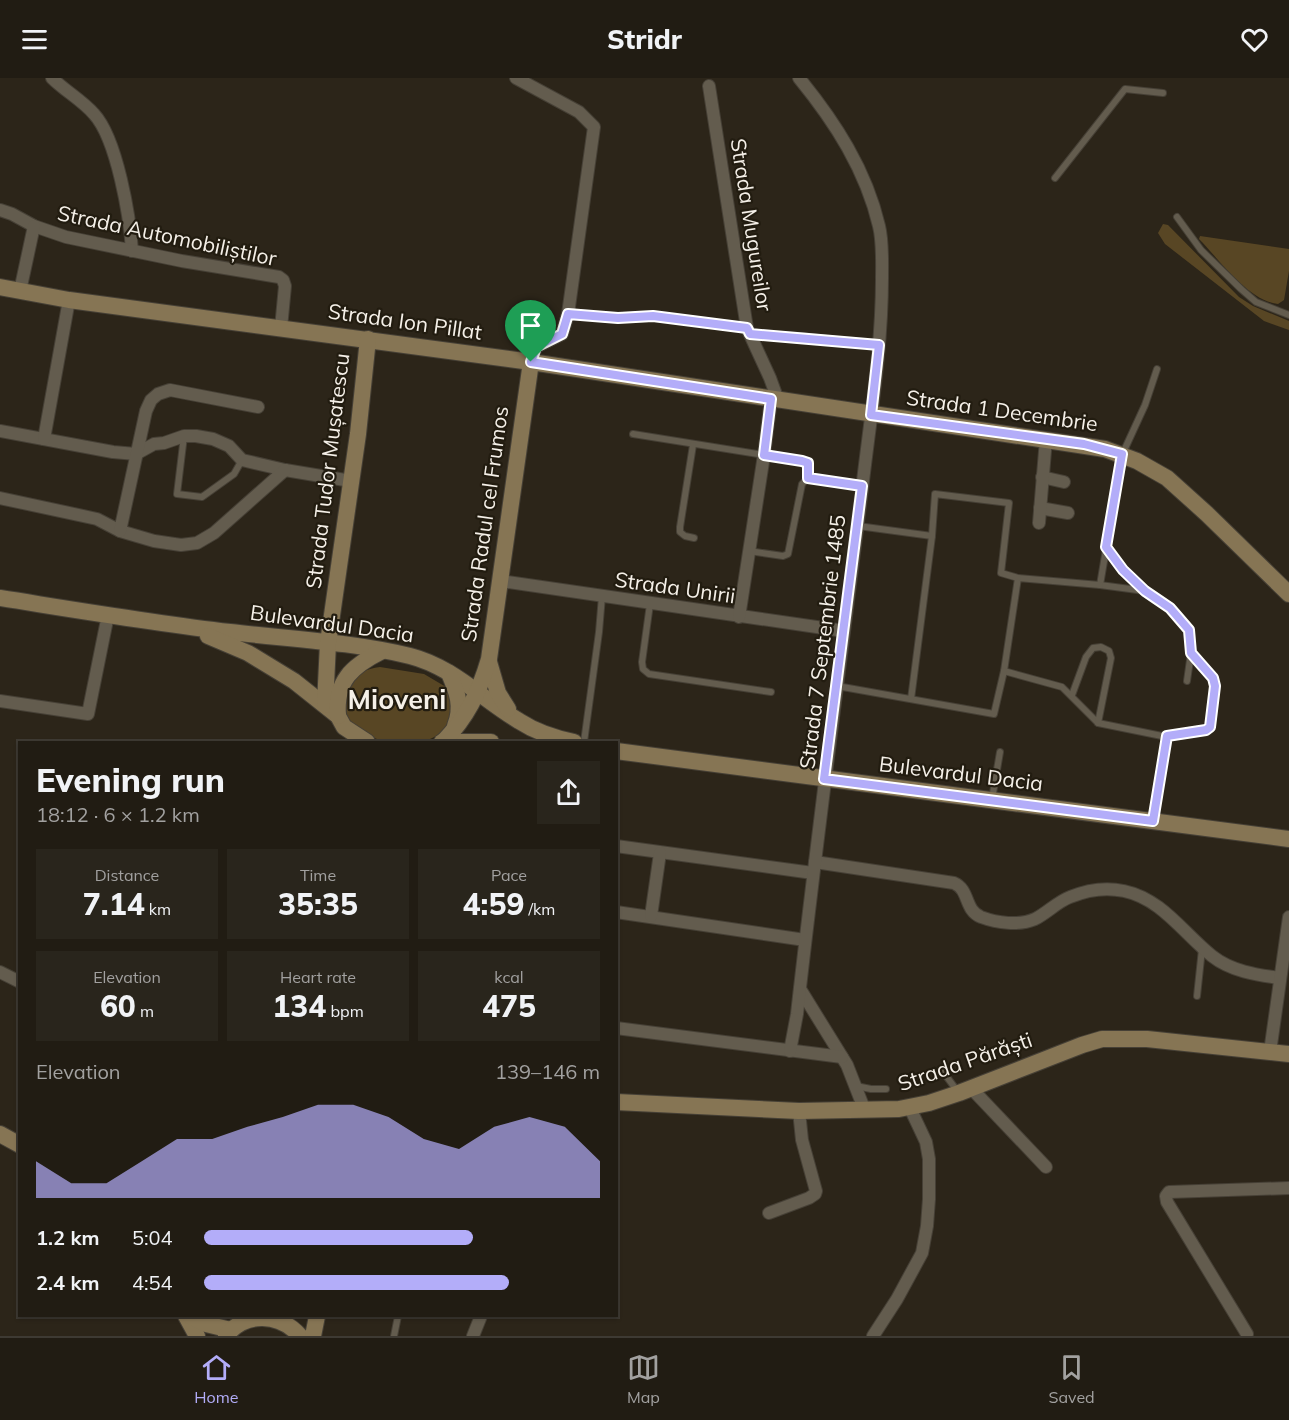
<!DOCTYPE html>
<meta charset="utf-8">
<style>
body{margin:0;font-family:Mulish,sans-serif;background:#29251c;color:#f1f3f6;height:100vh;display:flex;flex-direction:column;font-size:22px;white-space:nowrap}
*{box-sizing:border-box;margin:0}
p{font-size:20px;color:#a2a1a0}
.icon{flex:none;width:33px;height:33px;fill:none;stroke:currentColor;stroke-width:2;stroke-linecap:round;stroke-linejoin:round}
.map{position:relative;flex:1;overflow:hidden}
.details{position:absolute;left:18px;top:663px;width:600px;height:576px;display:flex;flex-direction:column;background:#211c13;border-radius:0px;box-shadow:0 2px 4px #0004,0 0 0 2px #3e3a33}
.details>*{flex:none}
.pin{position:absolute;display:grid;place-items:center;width:51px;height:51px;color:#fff;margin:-62px -26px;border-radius:50% 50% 50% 0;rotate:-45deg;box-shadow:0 0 6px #0007}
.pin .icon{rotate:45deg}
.round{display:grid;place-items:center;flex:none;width:63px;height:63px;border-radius:0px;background:#29251c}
.headline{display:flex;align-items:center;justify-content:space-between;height:102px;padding:0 18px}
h1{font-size:33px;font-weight:800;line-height:45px}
.figures{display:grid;grid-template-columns:repeat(3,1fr);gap:9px;height:102px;padding:6px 18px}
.figures div{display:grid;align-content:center;border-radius:0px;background:#29251c;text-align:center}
.figures b{font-size:30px;font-weight:800}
.figures small{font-size:16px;font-weight:400}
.figures p{font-size:16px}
.chart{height:168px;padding:12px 18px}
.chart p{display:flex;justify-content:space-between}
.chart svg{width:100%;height:108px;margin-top:6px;fill:#b3adf9;opacity:.7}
ul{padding:0 18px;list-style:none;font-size:20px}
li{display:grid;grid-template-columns:96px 72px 1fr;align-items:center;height:45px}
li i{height:15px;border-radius:8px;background:#b3adf9}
header{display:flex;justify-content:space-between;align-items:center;height:78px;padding:0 18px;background:#211c13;font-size:27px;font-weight:800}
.tabs{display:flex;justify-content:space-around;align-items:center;height:84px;border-top:2px solid #3e3a33;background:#211c13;font-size:16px;color:#a2a1a0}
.tabs a{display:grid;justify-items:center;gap:3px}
.tabs .selected{color:#b3adf9}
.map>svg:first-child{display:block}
.green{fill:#584624}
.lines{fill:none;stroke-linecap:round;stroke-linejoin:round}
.lane-casing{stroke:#464036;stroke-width:8}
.street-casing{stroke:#464036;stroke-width:14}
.secondary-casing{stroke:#464036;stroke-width:18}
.lane{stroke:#635c4e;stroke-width:6}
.street{stroke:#635c4e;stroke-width:12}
.secondary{stroke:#867554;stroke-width:16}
.route-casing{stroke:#fff;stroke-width:12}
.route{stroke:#b3adf9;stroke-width:8}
.labels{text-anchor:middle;stroke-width:4.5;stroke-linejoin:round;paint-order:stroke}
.street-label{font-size:21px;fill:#f5f0e8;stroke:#221c10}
.district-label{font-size:27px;font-weight:bold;fill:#f5f0e8;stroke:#221c10}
</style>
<header><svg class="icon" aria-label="menu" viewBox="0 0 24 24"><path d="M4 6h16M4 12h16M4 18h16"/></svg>Stridr<svg class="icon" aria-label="heart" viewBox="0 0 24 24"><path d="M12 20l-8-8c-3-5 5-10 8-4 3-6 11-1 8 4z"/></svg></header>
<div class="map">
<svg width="1289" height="1258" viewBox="0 0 1289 1258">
<rect width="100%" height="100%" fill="#2c2519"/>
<g class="green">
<polygon points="1163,146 1168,147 1239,219 1253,228 1289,243 1289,252 1264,243 1165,166 1158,155"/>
<path d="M1200 158 1289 171V193L1284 222 1278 226C1247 222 1220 182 1199 161Z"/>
<path d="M380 589 424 596 446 609C482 692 320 676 347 610 352 597 367 590 380 589Z"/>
</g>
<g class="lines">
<g class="lane-casing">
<g id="lane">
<polyline points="1055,100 1125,11 1163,15"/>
<polyline points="1177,139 1201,172 1241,211 1256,224 1289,237"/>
<polyline points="568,236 618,240 653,238 746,250"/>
<polyline points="751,256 801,258 879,267"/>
<polyline points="1157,291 1145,327 1122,377 1100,507 1145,513 1170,530 1189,552 1191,575 1187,603"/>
<polyline points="633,356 802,383 808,385 808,400 862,408"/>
<polyline points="184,358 177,416 202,419 234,396 242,382"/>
<polyline points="693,367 680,449 680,454 685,458 694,460"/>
<polyline points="858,448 932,458"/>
<polyline points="1106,469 1123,492 1144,512"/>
<polyline points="749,473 783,478 788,476 802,406 808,400"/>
<polyline points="1100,507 1018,500 1004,593 1062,609 1098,645 1167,659 1153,743"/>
<polyline points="650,526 642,584 643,591 649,596 771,614"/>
<polyline points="837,608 994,636 1004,593"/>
<polyline points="1072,617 1086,579 1093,570 1101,569 1109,573 1111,580 1098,645"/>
<polyline points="911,621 932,458 935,416 1009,425 1001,495 1018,500"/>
<polyline points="1167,659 1207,652 1210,649 1215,608 1213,600 1191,575"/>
<polyline points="584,664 599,554 602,518"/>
<polyline points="992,721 1000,674"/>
<polyline points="1197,918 1202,871"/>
<polyline points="941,991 958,1014"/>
<polyline points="856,1008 871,1011 886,1011"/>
<polyline points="394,1258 398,1238"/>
</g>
</g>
<g class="street-casing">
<g id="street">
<path d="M52 0C65 13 82 22 94 36 117 61 130 139 132 173"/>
<polyline points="516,0 579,34 594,49 568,236 562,256 536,269 531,284"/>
<polyline points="709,8 747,250 770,300 778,322"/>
<polyline points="0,132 12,136 34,148 66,159 182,183 279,199 283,202 285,208 281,250"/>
<polyline points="20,213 34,148"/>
<polyline points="0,353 113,374 136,376 154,366 164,365 184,358 196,358 213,361 229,368 242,382 285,392 351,403"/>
<polyline points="44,361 69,222"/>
<polyline points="1042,399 1064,404"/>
<polyline points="0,420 97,441 120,453 154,463 181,467 197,465 214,455 285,392"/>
<polyline points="1040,430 1068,435"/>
<polyline points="1039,445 1046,361"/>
<polyline points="120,453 146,333 151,322 158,316 170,312 258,329"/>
<polyline points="501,503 844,553"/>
<polyline points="739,539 764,377 771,321"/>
<polyline points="0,623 88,636 108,537"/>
<polyline points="616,768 813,795"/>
<path d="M815 784 954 805C970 812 964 832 981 839 997 845 1019 848 1035 841 1047 835 1057 824 1070 819 1087 812 1106 809 1124 813 1162 821 1183 855 1212 878 1231 893 1256 897 1280 900"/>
<polyline points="616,834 805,862"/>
<polyline points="651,838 660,775"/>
<polyline points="0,894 20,904"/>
<polyline points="800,911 847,987 865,1033"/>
<polyline points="616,950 842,979"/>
<path d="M790 973 797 936C817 758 841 580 863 403 871 336 882 268 882 201 882 184 883 164 879 148 866 92 835 44 799 0"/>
<polyline points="1270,974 1289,839"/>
<polyline points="971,1010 1046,1089"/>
<polyline points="769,1135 809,1120 815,1116 816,1113 802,1062 799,1033"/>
<polyline points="1247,1256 1167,1124 1166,1118 1169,1114 1289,1110"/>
<polyline points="473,1258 481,1238"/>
<polyline points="873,1258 897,1221 922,1175 927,1148 929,1121 929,1081 926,1064 910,1030"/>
</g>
</g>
<g class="secondary-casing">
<g id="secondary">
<polyline points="0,209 69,222 531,284 1105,371 1137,383 1167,400 1207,436 1289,516"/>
<path d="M0 520C76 532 153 545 230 554 289 561 353 564 410 578 453 589 482 621 519 643 536 654 554 660 574 664"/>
<polyline points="208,558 248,575 294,603 338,638 344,649 367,664"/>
<polyline points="489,584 498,615 508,631"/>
<path d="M449 595C457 614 463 628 455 648"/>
<polyline points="325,627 328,565 358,356 368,261"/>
<path d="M338 638C335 603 352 588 382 573"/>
<polyline points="442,664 491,664"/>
<path d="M443 664C467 639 479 615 489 581L531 284"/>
<polyline points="616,673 1289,761"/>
<polyline points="616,1024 799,1033 899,1031 929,1025 959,1015 1082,967 1102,961 1147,961 1289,976"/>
<polyline points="0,1056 20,1067"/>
<polyline points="186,1238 197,1258"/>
<polyline points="190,1238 206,1246 231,1252"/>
<path d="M226 1258C245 1233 280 1235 300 1258"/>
<polyline points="313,1258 317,1238"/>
</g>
</g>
<use href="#lane" class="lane"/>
<use href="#street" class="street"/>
<use href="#secondary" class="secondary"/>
</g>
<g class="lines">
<g class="route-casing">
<polygon id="route" points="568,236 618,240 653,238 747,250 750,256 879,267 871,337 1084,366 1122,376 1106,469 1123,492 1145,513 1170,530 1189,552 1191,575 1213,600 1215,608 1210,649 1206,652 1167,658 1153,743 824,701 862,408 808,400 808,385 802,383 764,377 771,321 531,284 536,269 562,256"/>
</g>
<use href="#route" class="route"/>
</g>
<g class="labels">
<g class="street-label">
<text transform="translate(751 147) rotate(81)" y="7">Strada Mugureilor</text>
<text transform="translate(167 158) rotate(12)" y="7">Strada Automobiliștilor</text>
<text transform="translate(405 244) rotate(8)" y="7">Strada Ion Pillat</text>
<text transform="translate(1002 333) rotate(8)" y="7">Strada 1 Decembrie</text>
<text transform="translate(328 393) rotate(-83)" y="7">Strada Tudor Mușatescu</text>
<text transform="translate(485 446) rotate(-82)" y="7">Strada Radul cel Frumos</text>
<text transform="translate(675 510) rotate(8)" y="7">Strada Unirii</text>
<text transform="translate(332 546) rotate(8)" y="7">Bulevardul Dacia</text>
<text transform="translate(823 564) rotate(-83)" y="7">Strada 7 Septembrie 1485</text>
<text transform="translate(961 696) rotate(7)" y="7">Bulevardul Dacia</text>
<text transform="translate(965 984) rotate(-19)" y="7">Strada Părăști</text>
</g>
<g class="district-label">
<text x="397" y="631">Mioveni</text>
</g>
</g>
</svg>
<div class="pin" style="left:531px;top:284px;background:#1e9e55"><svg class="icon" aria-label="arrive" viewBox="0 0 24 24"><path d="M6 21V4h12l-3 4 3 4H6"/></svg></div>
<section class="details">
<div class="headline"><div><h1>Evening run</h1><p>18:12 · 6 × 1.2 km</p></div><a class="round"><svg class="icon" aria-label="share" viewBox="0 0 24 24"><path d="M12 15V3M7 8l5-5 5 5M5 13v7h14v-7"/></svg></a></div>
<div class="figures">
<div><p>Distance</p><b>7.14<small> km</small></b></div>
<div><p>Time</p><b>35:35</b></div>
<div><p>Pace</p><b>4:59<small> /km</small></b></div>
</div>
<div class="figures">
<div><p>Elevation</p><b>60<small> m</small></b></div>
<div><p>Heart rate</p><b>134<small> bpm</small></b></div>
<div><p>kcal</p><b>475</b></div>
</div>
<div class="chart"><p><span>Elevation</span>139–146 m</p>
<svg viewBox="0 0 160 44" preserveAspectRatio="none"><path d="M0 44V29L10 38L20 38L30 29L40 20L50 20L60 15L70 11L80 6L90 6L100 11L110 20L120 24L130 15L140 11L150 15L160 29V44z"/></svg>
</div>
<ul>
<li><b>1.2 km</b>5:04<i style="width:68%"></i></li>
<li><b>2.4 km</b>4:54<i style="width:77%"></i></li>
</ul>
</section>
</div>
<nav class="tabs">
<a class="selected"><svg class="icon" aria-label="home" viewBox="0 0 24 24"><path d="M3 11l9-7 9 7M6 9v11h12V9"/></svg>Home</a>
<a><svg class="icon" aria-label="map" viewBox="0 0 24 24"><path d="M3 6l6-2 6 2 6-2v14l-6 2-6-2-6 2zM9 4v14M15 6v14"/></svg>Map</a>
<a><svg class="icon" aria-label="saved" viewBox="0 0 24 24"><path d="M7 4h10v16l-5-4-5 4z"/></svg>Saved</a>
</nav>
